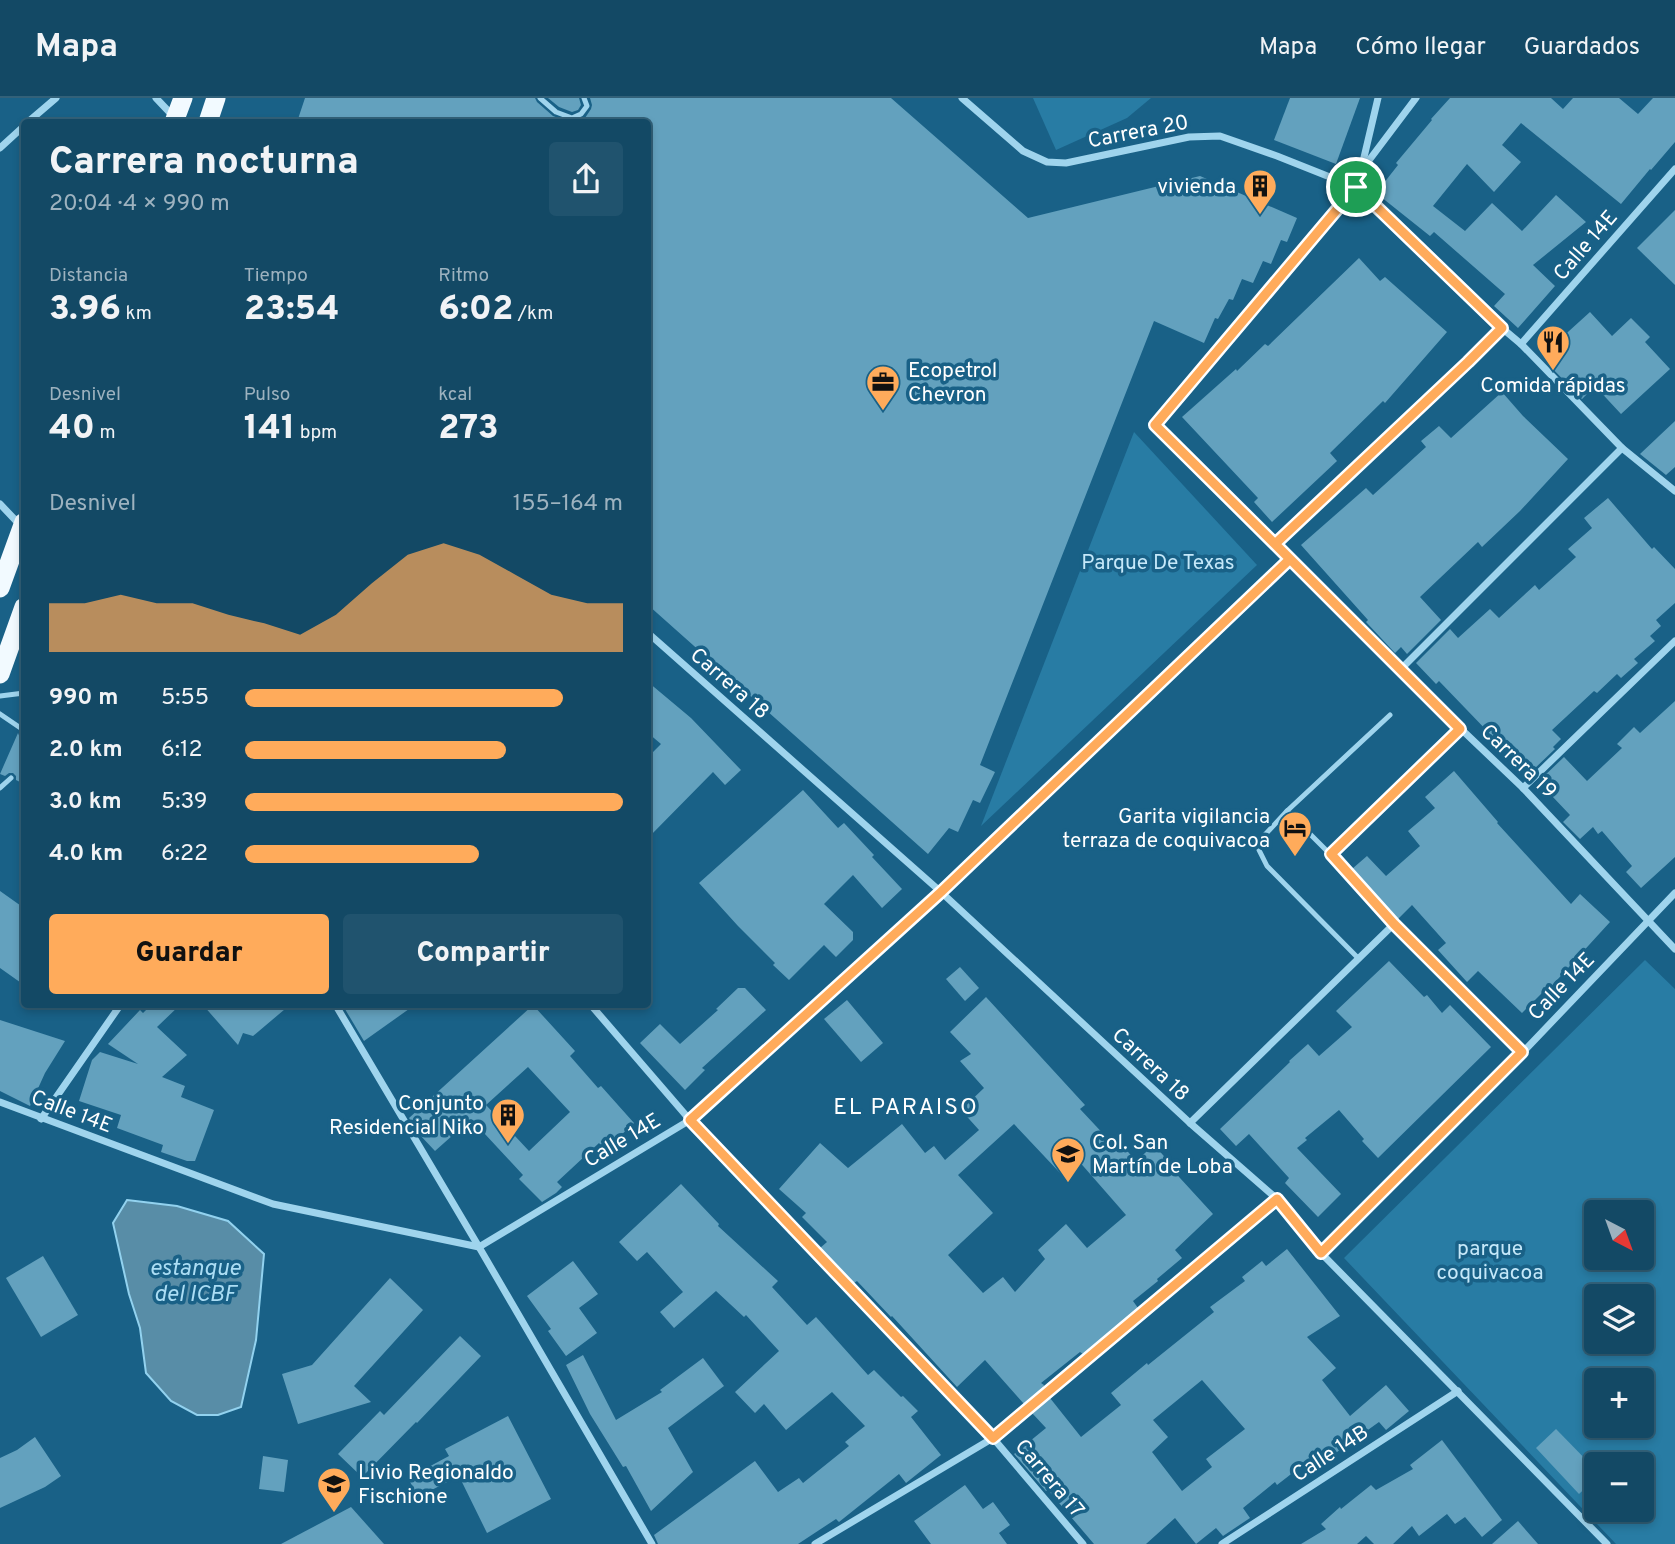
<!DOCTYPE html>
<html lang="es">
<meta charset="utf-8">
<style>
body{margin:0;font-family:Overpass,sans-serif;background:#20536e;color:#f1f3f6;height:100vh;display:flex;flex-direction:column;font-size:26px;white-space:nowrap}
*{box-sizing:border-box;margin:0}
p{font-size:23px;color:#9db2bf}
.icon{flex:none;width:38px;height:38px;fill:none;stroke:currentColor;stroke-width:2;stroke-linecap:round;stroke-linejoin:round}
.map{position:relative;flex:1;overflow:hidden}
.drawer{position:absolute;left:21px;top:21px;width:630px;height:889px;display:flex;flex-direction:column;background:#134965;border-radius:7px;box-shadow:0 4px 10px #0003,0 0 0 2px #326179}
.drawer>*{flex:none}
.needle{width:46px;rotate:139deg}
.buttons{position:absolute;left:1584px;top:1102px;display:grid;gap:14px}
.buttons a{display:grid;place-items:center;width:70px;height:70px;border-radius:7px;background:#134965;box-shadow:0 4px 10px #0003,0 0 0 2px #326179;font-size:35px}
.pin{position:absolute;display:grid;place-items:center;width:60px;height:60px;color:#fff;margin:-30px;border:4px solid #fff;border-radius:50%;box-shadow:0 2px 7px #0007}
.round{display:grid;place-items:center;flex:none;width:74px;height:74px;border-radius:7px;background:#20536e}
.overview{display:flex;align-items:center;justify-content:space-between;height:119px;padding:0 28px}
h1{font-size:38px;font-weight:800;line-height:52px}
.stats{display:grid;grid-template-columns:repeat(3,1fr);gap:10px;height:119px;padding:7px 28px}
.stats div{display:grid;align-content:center}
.stats b{font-size:35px;font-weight:800}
.stats small{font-size:19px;font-weight:400}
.stats p{font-size:19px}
.chart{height:196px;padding:14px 28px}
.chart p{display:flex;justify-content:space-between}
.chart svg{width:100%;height:126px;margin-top:7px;fill:#ffab5b;opacity:.7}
.cta{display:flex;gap:14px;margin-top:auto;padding:14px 28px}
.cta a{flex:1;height:80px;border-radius:7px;background:#ffab5b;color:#111;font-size:28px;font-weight:800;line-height:80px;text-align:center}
.cta a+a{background:#20536e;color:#f1f3f6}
ul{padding:0 28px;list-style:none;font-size:23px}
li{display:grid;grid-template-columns:112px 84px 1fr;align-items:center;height:52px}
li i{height:18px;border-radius:9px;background:#ffab5b}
header{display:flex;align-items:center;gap:42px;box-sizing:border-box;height:98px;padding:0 35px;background:#134965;border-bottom:2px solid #326179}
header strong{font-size:33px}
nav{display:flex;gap:38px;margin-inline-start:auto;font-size:24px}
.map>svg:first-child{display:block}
.green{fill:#287ca4;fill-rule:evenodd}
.water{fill:#588da7;stroke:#92d2ef;stroke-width:2}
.building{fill:#63a1be;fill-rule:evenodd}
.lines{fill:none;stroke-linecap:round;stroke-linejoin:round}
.service{stroke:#9fd4ed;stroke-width:5}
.minor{stroke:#9fd4ed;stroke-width:7}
.trunk{stroke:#f2faff;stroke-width:19}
.route-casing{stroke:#fff;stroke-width:14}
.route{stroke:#ffab5b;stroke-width:9}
.labels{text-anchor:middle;stroke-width:7;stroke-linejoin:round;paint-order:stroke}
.street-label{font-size:21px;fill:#fff;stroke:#196187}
.poi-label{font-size:21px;fill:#fff;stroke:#196187;text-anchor:end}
.park-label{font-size:21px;fill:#c5e8f9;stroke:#196187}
.neighbourhood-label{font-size:23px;letter-spacing:2px;fill:#fff;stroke:#196187}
.water-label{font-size:23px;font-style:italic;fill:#abddf4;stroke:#196187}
</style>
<header>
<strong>Mapa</strong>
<nav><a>Mapa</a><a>Cómo llegar</a><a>Guardados</a></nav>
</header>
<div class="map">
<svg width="1675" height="1446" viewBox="0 0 1675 1446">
<rect width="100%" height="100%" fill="#196187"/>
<g class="green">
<polygon points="1033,0 1151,0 1127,20 1056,52"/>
<polygon points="1134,334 1257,467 981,728"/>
<path d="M1645 862 1675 891V1446H1616L1344 1160ZM1596 1115H1642V1160H1596ZM1596 1199H1642V1244H1596ZM1596 1283H1642V1328H1596ZM1596 1367H1642V1412H1596Z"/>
</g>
<polygon class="water" points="127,1102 177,1108 228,1123 264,1156 256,1242 241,1309 218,1317 197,1317 171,1303 146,1275 140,1230 129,1196 113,1125"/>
<g class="building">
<polygon points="305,0 535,0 537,4 553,18 569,24 297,24"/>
<polygon points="548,0 579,0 581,7 578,12 572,14 559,9"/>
<polygon points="590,0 891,0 1028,120 1200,78 1297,120 1287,144 1281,142 1271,166 1263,163 1253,185 1242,181 1233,202 1229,201 1218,221 1215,220 1204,245 1154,223 980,667 995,674 980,705 973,702 958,734 949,730 928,756 648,507 648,24 575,24 585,20 591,11 592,7"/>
<polygon points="1290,0 1360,0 1336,66 1274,42"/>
<polygon points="1450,0 1551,0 1563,11 1573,0 1619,0 1638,16 1653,0 1675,0 1675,44 1651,72 1650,71 1621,106 1521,25 1502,47 1521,64 1494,94 1467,66 1433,108 1465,133 1492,105 1522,133 1556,97 1586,124 1533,167 1555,188 1518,230 1494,208 1505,196 1434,134 1430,138 1376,95 1398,67 1396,65 1432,22 1431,21"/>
<polygon points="1675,112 1675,187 1637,150"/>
<polygon points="1359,160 1380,183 1385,179 1447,234 1385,305 1383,303 1330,355 1337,363 1272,424 1254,404 1258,400 1182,319 1236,271 1237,273 1265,246 1268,248"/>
<polygon points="1590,214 1612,238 1631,220 1650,239 1645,244 1670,271 1621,316 1595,288 1582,301 1549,267 1566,252 1558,243"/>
<polygon points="1502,294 1523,318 1568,361 1520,413 1482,449 1478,444 1420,499 1441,522 1407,556 1401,549 1395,555 1366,524 1368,522 1301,447 1366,390 1373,397 1426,349 1421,343 1439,328 1451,340"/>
<polygon points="1675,323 1675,369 1666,377 1640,356"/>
<polygon points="1608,400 1652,451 1654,449 1675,471 1675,505 1656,522 1661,528 1650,538 1655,543 1634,561 1638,565 1621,580 1617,576 1597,595 1594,593 1552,632 1561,641 1553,649 1555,651 1532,673 1496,635 1492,638 1439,583 1436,586 1416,565 1450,531 1458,540 1490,511 1499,520 1535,487 1539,492 1576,459 1568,451 1592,430 1584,420"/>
<polygon points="648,584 691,620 741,672 725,687 713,674 648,740 648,659 661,646 648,635"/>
<polygon points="1675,603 1675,759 1641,790 1626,774 1632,768 1602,733 1598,736 1593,729 1580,741 1563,724 1570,717 1552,698 1554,696 1540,682 1564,659 1587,683 1622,650 1617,646 1634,629 1640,635"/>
<polygon points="18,635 20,640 24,642 24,686 16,682 16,678 13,675 9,675 5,678 0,676"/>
<polygon points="1454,673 1498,724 1497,725 1571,806 1580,796 1610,824 1547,893 1546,891 1522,915 1478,873 1467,884 1438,852 1446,845 1412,807 1398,821 1352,771 1367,758 1386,778 1420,748 1408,733 1435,710 1425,699"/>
<polygon points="803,692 838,730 844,725 874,757 872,759 902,791 882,810 853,777 824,806 853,834 853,842 836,859 824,847 789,882 773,867 775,865 738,828 699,785"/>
<polygon points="0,793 24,810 24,887 0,870"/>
<polygon points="1389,863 1424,899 1427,897 1442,915 1450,907 1491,949 1378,1060 1362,1043 1364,1041 1339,1012 1305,1040 1307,1042 1297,1050 1341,1096 1318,1119 1285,1085 1289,1080 1249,1036 1236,1048 1220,1031 1290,964 1289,963 1308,946 1319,958 1352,929 1336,913"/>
<polygon points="960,869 979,890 965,903 946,881"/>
<polygon points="738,890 745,890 766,912 702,970 705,972 685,992 640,945 660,926 680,946 718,912 716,911"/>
<path d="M986 899 1085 1007 1080 1011 1109 1042 1114 1038 1136 1063 1154 1047 1171 1066 1169 1068 1213 1116 1175 1152 1182 1160 1157 1181 1158 1183 1133 1203 1138 1210 1083 1256 1080 1254 1041 1285 1044 1287 1043 1290 1024 1306 985 1262 957 1289 892 1218 891 1219 857 1183 854 1185 820 1150 827 1144 802 1119 806 1115 779 1091 820 1045 848 1070 902 1026 925 1055 934 1048 945 1062 979 1032 961 1012 984 990 960 963 971 956 950 934ZM1014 1026 1061 1076 1077 1061 1126 1117 1087 1150 1066 1126 1038 1152 1045 1161 1015 1194 1003 1179 983 1195 948 1157 993 1115 958 1077Z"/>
<polygon points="847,902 883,945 861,964 824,921"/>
<polygon points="152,906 181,906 157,929 187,957 162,979 185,988 181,999 214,1012 195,1063 187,1063 161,1054 163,1047 117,1030 121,1017 79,1003 92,962 100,954 138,966 108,946 140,912 143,915"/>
<polygon points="291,906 253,938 243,935 238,947 203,907"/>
<polygon points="342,906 416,906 364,943"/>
<path d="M533 907 575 953 570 958 598 990 601 988 634 1025 605 1052 599 1045 557 1084 562 1089 556 1095 542 1104 519 1081 523 1077 471 1021 435 1053 419 1036 409 1020ZM528 969 570 1014 529 1053 486 1007Z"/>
<polygon points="0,922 65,943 45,975 30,1008 0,993"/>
<polygon points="681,1086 719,1126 718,1128 778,1183 772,1189 807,1227 816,1219 868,1277 874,1272 901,1299 903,1298 918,1313 911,1319 941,1357 906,1385 899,1376 839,1424 836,1421 798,1446 658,1446 654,1437 755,1363 778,1394 799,1380 803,1385 849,1348 845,1344 865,1328 832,1294 786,1332 764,1306 755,1315 735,1294 779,1253 746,1217 744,1219 716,1193 674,1230 660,1214 683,1194 647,1154 637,1163 619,1144"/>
<path d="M1287 1151 1340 1218 1307 1239 1336 1270 1322 1282 1350 1318 1386 1287 1409 1313 1386 1332 1379 1324 1323 1364 1317 1356 1277 1387 1275 1384 1243 1410 1250 1420 1223 1438 1216 1430 1196 1446 1175 1420 1146 1446H1094L1048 1392 1046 1393 1014 1356 1046 1330 1032 1315 1050 1300 1081 1339 1121 1307 1111 1295 1147 1265 1148 1267 1214 1214 1210 1209 1245 1183 1242 1179 1262 1163 1266 1168ZM1202 1282 1245 1331 1206 1361 1212 1369 1182 1393 1152 1354 1168 1339 1153 1322Z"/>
<polygon points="43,1158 78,1217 41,1239 6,1180"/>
<polygon points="573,1163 598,1196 579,1210 597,1235 566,1258 548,1233 551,1231 527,1198"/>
<polygon points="390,1180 423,1212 354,1288 371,1304 298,1326 282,1276 312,1267"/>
<polygon points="460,1238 481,1258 417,1325 416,1324 362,1379 338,1356 380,1313 384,1317"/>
<polygon points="583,1257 616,1322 662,1294 660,1292 703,1260 724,1288 668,1330 693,1374 651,1413 626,1368 623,1369 590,1316 566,1267"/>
<polygon points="508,1318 551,1401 487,1435 459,1378 418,1399 408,1380 449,1358 445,1351"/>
<polygon points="1556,1331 1596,1372 1596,1380 1579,1396 1536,1350"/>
<polygon points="35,1339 61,1378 45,1389 0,1410 0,1360 17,1352"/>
<polygon points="1442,1342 1502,1422 1482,1439 1465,1419 1455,1426 1447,1416 1419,1438 1412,1428 1393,1446 1374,1446 1366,1438 1357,1446 1301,1446 1326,1431 1321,1426 1340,1409 1341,1411 1371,1387 1376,1392 1413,1371 1410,1367"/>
<polygon points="263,1358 288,1362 284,1394 259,1391"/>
<polygon points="965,1387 983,1411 993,1404 1010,1427 999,1435 1007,1446 931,1446 914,1423"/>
<polygon points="351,1409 384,1446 281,1446"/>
<polygon points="1518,1423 1538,1446 1492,1446"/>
</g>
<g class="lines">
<g class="service">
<polyline points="540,0 556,14 572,20 581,16 587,8 584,0"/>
<polyline points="0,598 24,595"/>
<polyline points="0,616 22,631 24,637"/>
<polyline points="0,690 11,680"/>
<polyline points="1287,713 1261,741 1259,752 1267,768 1359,861"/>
<polyline points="1330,756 1287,713 1390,617"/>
</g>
<g class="minor">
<polyline points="156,0 173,18"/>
<polyline points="962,0 1023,53 1047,64 1066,65 1189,39 1220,38 1277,58 1355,89 1502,230 1521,246 1622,350 1675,393"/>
<polyline points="1378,0 1361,72 1355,89 1155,327 1460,630 1523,690 1675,851"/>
<polyline points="28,24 56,0"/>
<polyline points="0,50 24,28"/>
<polyline points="1364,69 1416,0"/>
<polyline points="1521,246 1675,71"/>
<polyline points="0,406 20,427"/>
<polyline points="1275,446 1468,264 1502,230"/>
<polyline points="648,535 941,794 1190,1025 1277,1101 1321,1155 1607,1446"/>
<polyline points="1400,572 1622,350"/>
<polyline points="1460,630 1330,756 1394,826 1523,954"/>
<polyline points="1523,690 1675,543"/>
<polyline points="335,906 479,1149 652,1446"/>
<polyline points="590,906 690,1022 993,1340 1083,1446"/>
<polyline points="0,1004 273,1106 479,1149 690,1022 941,794 1290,461"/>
<polyline points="41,1021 121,906"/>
<polyline points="1190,1025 1394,826"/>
<polyline points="1321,1155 1523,954 1675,795"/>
<polyline points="815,1446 993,1340 1277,1101"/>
<polyline points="1222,1446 1458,1293"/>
</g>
<g class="trunk">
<polyline points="174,24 183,0"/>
<polyline points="208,24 216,0"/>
<polyline points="0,490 24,424"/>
<polyline points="0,576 24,509"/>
</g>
</g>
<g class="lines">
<g class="route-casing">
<polyline id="route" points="1356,89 1155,327 1290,461 941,794 690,1022 993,1340 1277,1101 1321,1155 1522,954 1394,826 1331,756 1460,631 1275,446 1468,264 1502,230 1356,89"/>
</g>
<use href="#route" class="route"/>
</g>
<defs>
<g id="building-pin" transform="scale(1.75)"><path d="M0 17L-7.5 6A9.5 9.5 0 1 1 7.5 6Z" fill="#ffab5b" stroke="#196187"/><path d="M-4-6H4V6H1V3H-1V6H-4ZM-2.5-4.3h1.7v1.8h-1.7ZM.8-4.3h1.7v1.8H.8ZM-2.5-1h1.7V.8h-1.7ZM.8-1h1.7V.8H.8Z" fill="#111"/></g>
<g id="restaurant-pin" transform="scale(1.75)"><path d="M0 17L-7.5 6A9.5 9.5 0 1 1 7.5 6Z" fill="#ffab5b" stroke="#196187"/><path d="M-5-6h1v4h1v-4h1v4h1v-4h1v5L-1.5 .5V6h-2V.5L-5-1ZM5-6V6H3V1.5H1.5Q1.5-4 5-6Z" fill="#111"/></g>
<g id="office-pin" transform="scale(1.75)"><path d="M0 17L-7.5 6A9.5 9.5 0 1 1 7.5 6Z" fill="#ffab5b" stroke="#196187"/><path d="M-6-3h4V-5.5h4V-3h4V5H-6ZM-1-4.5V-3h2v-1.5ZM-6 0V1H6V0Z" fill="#111"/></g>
<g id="hotel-pin" transform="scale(1.75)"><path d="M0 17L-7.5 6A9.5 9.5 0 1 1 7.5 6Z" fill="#ffab5b" stroke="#196187"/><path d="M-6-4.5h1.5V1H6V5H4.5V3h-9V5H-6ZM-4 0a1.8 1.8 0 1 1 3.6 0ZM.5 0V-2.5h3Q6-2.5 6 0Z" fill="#111"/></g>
<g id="school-pin" transform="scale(1.75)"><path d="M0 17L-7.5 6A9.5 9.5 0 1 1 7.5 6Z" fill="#ffab5b" stroke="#196187"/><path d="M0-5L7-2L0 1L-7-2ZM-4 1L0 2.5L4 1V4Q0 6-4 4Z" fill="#111"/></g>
</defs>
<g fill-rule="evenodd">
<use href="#building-pin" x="1260" y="88"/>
<use href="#restaurant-pin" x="1553" y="244"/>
<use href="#office-pin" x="883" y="284"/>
<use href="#hotel-pin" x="1295" y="730"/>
<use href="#building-pin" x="508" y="1017"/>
<use href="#school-pin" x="1068" y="1056"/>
<use href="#school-pin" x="334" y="1386"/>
</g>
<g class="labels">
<g class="street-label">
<text transform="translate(1138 33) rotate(-11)" y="7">Carrera 20</text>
<text transform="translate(1585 147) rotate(-49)" y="7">Calle 14E</text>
<text transform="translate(730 585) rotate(41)" y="7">Carrera 18</text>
<text transform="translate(1519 663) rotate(44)" y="7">Carrera 19</text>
<text transform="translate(1561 888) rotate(-46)" y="7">Calle 14E</text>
<text transform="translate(1151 966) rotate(43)" y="7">Carrera 18</text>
<text transform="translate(72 1013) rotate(21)" y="7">Calle 14E</text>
<text transform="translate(622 1042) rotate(-31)" y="7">Calle 14E</text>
<text transform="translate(1330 1355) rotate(-33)" y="7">Calle 14B</text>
<text transform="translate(1050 1380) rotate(50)" y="7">Carrera 17</text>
</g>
<g class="poi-label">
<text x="1236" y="95">vivienda</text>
<text x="908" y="279" text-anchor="start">Ecopetrol<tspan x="908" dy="24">Chevron</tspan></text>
<text x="1553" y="294" text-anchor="middle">Comida rápidas</text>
<text x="1270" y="725">Garita vigilancia<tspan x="1270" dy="24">terraza de coquivacoa</tspan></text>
<text x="484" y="1012">Conjunto<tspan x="484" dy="24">Residencial Niko</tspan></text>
<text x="1092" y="1051" text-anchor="start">Col. San<tspan x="1092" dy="24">Martín de Loba</tspan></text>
<text x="358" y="1381" text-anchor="start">Livio Regionaldo<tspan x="358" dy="24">Fischione</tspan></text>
</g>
<g class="park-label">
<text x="1158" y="471">Parque De Texas</text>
<text x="1490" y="1157">parque<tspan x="1490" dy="24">coquivacoa</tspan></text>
</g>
<g class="neighbourhood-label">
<text x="906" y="1016">EL PARAISO</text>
</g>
<g class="water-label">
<text x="195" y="1177">estanque<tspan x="195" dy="26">del ICBF</tspan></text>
</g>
</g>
</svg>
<div class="buttons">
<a><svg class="needle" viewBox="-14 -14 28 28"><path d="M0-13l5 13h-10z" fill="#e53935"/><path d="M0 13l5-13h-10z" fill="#9db2bf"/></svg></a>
<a><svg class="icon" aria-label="layers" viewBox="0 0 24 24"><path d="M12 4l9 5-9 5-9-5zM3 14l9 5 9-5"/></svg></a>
<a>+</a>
<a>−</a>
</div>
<div class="pin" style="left:1356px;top:89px;background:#1e9e55"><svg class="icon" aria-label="arrive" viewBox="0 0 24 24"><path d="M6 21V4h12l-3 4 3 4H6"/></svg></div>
<section class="drawer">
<div class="overview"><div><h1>Carrera nocturna</h1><p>20:04 · 4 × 990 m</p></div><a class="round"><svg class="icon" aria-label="share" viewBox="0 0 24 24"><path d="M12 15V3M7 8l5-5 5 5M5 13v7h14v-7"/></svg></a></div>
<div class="stats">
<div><p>Distancia</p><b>3.96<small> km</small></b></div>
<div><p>Tiempo</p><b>23:54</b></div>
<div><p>Ritmo</p><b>6:02<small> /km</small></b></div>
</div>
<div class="stats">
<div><p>Desnivel</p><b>40<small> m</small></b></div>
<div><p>Pulso</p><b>141<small> bpm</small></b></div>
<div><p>kcal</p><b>273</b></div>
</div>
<div class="chart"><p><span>Desnivel</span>155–164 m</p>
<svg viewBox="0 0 160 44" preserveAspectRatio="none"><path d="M0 44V27L10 27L20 24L30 27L40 27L50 31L60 34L70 38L80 31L90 20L100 10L110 6L120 10L130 17L140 24L150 27L160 27V44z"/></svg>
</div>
<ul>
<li><b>990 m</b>5:55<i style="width:84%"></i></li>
<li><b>2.0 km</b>6:12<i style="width:69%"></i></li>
<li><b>3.0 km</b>5:39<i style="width:100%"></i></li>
<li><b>4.0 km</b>6:22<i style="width:62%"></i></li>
</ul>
<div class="cta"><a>Guardar</a><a>Compartir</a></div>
</section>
</div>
